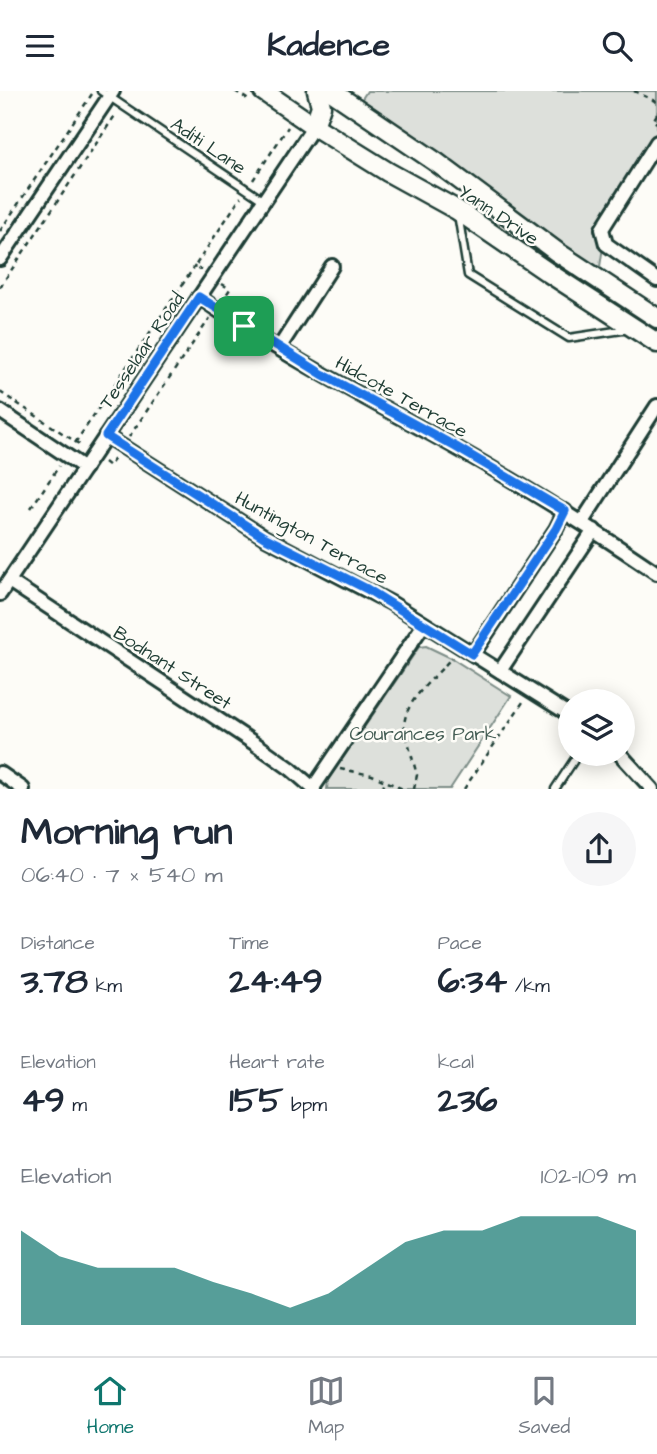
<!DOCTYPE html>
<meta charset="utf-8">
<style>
body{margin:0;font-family:"Architects Daughter",sans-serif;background:#f6f6f7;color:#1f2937;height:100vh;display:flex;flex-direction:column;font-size:26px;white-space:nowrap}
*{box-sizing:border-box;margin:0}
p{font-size:23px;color:#747a83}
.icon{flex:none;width:38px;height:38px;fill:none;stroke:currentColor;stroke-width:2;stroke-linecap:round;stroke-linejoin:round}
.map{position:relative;height:698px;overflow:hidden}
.sheet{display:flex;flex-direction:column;background:#fff;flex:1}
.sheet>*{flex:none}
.tools{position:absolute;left:558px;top:598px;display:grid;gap:14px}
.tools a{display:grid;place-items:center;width:77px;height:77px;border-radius:50%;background:#fff;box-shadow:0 4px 18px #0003;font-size:35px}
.pin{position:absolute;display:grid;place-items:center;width:60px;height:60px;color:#fff;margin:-30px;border-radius:14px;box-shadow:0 4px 10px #0006}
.round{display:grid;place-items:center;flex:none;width:74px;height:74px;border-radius:37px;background:#f6f6f7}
.summary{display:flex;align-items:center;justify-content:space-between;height:119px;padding:0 21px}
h1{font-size:38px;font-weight:800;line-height:52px}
.figures{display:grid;grid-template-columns:repeat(3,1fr);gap:10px;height:119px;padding:7px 21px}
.figures div{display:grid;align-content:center}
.figures b{font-size:35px;font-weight:800}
.figures small{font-size:19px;font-weight:400}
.figures p{font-size:19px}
.chart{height:196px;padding:14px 21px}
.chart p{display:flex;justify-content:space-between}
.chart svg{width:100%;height:126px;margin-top:7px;fill:#0f766e;opacity:.7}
header{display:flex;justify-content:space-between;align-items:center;height:91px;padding:0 21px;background:#fff;font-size:32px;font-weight:800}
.dock{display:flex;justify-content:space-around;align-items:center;height:98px;border-top:2px solid #e0e1e3;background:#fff;font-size:19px;color:#747a83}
.dock a{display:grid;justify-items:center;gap:4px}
.dock .current{color:#0f766e}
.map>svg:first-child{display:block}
.green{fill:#dde0db;stroke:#7e8e88;stroke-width:2}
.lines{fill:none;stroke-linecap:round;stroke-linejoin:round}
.lane-casing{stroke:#1f3d34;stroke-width:11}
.street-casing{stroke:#1f3d34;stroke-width:18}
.secondary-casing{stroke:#1f3d34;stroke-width:23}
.path{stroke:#1f3d34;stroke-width:2.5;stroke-dasharray:5 5;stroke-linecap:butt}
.lane{stroke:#fdfcf7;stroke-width:6}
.street{stroke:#fdfcf7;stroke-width:12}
.secondary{stroke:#fdfcf7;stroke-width:18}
.route-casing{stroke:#fff;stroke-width:14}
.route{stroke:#1a73e8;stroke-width:9}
.labels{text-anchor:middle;stroke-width:5;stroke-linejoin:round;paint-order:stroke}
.street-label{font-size:19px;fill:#1f3d34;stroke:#fdfcf7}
.park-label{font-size:19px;fill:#455e55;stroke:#fdfcf7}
</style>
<header><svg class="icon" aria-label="menu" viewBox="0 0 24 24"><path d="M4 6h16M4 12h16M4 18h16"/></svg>Kadence<svg class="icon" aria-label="search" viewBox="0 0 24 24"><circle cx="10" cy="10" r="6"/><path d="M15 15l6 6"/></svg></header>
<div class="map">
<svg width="657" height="698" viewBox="0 0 657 698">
<rect width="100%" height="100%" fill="#fdfcf7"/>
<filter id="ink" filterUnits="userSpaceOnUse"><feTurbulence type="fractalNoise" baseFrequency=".0143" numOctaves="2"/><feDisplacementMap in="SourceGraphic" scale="14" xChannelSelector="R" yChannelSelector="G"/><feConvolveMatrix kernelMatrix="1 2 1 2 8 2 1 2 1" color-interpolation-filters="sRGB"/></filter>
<g filter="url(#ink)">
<g class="green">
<polygon points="367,0 657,0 657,51 607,129 598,189 356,17"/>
<polygon points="426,555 451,567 511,605 450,698 327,698 328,689 419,556"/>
</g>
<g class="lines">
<g class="lane-casing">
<g id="lane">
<polyline points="101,0 264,110"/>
<polyline points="458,123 468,184 569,247 629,238"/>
<polyline points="555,698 578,663"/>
</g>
</g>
<g class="street-casing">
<g id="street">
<polyline points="657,51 602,138 606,153 657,189"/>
<polyline points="0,168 113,0"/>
<path d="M199 206C280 263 367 307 453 355 523 394 591 437 657 482"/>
<polyline points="279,257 332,175"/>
<polyline points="0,320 85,377"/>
<polyline points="106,345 264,446 391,512 570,624"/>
<polyline points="582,431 657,315"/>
<polyline points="9,490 260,656 291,678 314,698"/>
<polyline points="0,503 314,35"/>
<polyline points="473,563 556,438 565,420"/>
<polyline points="500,580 594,439"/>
<polyline points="620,663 652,698"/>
<polyline points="0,682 23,698"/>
<polyline points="313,697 424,533"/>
</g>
</g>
<g class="secondary-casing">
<g id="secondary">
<polyline points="263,0 314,35 388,81 457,119 546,180 657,252"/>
<polyline points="331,0 436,71 557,161 657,227"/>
<polyline points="314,35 321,15 317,0"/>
</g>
</g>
<g class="path">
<polyline points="235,0 250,10"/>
<polyline points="634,0 657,11"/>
<polyline points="657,23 653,30 657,32"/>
<polyline points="253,89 288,36"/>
<polyline points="0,140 92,3"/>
<polyline points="202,179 195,175 241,106"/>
<polyline points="222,193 230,198 224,207"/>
<polyline points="0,196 116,23"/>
<polyline points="0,301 82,355"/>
<polyline points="129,346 210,227"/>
<polyline points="75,352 195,175"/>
<polyline points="104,371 109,375 116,366"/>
<polyline points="31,417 59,375"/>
<polyline points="340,678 372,684 403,698"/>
<polyline points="382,698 386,689"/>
<path d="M414 698 417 684 404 637C404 608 435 588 452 566"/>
<polyline points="464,698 523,611"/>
</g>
<use href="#lane" class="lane"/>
<use href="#street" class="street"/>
<use href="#secondary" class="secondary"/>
</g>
</g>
<g class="lines" filter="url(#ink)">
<g class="route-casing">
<polygon id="route" points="199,206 322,283 456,356 565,420 556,438 472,563 367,498 264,446 106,345"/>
</g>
<use href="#route" class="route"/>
</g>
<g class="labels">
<g class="street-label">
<text transform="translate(209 54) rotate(34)" y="7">Aditi Lane</text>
<text transform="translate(499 123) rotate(34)" y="7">Yann Drive</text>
<text transform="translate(141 259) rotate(-56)" y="7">Tesselaar Road</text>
<text transform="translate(402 305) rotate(29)" y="7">Hidcote Terrace</text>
<text transform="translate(312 446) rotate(29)" y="7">Huntington Terrace</text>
<text transform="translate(173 576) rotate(33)" y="7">Bodnant Street</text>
</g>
<g class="park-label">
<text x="423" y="649">Courances Park</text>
</g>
</g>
</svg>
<div class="tools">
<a><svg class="icon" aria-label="layers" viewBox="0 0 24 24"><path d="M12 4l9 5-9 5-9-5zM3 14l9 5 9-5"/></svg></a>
</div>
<div class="pin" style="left:244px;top:235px;background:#1e9e55"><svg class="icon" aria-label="arrive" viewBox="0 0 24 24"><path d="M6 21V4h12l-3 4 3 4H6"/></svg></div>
</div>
<section class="sheet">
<div class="summary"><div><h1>Morning run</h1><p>06:40 · 7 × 540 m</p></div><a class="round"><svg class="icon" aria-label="share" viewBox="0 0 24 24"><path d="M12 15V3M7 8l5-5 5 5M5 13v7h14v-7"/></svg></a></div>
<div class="figures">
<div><p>Distance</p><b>3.78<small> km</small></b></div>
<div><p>Time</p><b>24:49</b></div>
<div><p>Pace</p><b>6:34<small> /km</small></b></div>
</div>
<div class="figures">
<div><p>Elevation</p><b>49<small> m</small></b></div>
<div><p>Heart rate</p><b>155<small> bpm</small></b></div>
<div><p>kcal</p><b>236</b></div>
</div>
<div class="chart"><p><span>Elevation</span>102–109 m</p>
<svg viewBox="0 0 160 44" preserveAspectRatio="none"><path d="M0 44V11L10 20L20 24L30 24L40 24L50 29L60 33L70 38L80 33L90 24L100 15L110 11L120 11L130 6L140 6L150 6L160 11V44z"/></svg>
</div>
</section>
<nav class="dock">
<a class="current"><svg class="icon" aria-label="home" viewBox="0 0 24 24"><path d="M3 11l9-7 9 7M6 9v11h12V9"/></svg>Home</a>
<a><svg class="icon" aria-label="map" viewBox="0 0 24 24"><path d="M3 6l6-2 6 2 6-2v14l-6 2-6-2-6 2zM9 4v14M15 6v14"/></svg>Map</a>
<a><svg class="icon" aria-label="saved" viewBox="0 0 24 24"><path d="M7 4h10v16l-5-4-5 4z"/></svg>Saved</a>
</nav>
